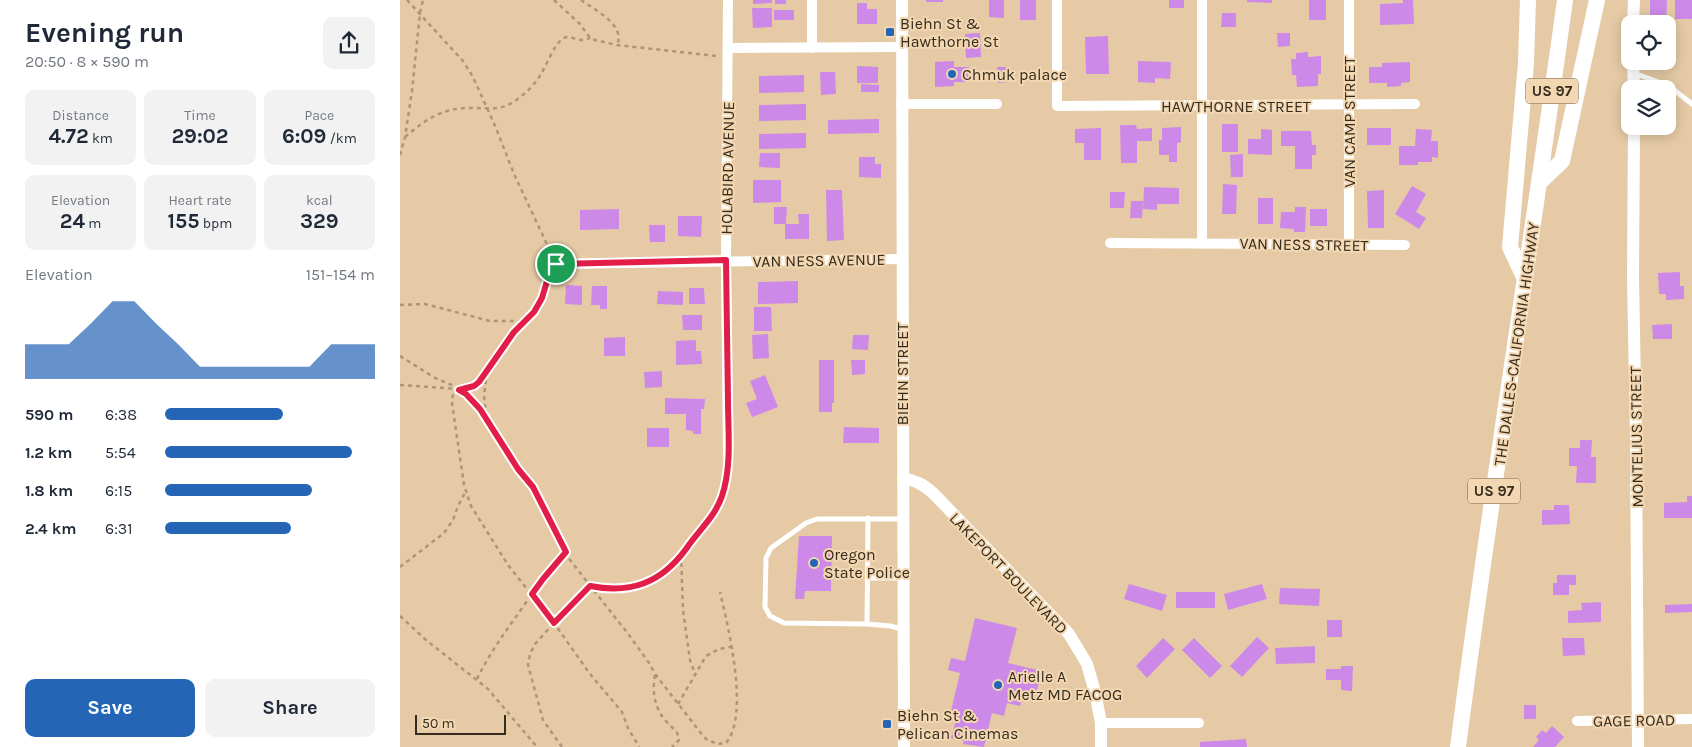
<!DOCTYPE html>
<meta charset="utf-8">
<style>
body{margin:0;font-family:Karla,sans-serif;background:#f2f2f3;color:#1f2937;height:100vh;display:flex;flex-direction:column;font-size:19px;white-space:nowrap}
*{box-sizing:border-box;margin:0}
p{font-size:16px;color:#747a83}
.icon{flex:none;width:28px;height:28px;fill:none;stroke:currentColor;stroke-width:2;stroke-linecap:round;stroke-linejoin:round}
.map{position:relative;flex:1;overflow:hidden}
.drawer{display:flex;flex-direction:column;background:#fff;width:400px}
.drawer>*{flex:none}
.buttons{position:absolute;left:1221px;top:15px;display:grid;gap:10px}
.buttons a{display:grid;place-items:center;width:55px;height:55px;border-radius:10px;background:#fff;box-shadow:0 2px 12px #0003;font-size:25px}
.scale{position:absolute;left:15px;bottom:12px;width:91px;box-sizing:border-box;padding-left:5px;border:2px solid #362c1d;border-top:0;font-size:14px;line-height:18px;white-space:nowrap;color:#362c1d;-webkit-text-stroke:4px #f2d7b2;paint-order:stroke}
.pin{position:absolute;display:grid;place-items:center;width:42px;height:42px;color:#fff;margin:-21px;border:2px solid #fff;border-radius:50%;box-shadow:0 1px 5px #0007}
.round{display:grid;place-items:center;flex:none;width:52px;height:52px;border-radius:10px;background:#f2f2f3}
.summary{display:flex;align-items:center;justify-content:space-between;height:85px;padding:0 25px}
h1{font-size:28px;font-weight:700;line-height:38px}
.stats{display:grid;grid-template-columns:repeat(3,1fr);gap:8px;height:85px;padding:5px 25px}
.stats div{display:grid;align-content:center;border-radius:10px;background:#f2f2f3;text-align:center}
.stats b{font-size:21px;font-weight:700}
.stats small{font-size:14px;font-weight:400}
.stats p{font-size:14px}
.chart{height:140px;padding:10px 25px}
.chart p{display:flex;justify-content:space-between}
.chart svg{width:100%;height:90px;margin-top:5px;fill:#2465b6;opacity:.7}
.cta{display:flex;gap:10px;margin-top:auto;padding:10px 25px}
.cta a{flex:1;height:58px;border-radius:10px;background:#2465b6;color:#fff;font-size:20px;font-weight:700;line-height:58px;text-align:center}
.cta a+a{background:#f2f2f3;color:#1f2937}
ul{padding:0 25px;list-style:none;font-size:16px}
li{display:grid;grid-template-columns:80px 60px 1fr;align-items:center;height:38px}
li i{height:12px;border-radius:6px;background:#2465b6}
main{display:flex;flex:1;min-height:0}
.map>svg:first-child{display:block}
.building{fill:#cd89e8}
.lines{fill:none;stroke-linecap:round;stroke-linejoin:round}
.path{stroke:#ac9679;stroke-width:2.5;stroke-dasharray:4 4;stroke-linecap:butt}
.service{stroke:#fff;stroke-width:5}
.minor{stroke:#fff;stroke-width:10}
.tertiary{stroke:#fff;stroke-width:12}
.trunk{stroke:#fff;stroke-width:16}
.route-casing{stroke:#fff;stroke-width:10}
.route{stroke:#e11d48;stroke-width:6}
.poi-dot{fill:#2465b6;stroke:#f2d7b2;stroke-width:2}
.labels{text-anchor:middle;stroke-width:4;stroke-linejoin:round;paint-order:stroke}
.shield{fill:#f2d7b2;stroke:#6e5f4a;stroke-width:1}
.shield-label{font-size:15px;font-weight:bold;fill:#362c1d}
.poi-label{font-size:16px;fill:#362c1d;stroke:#f2d7b2;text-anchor:start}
.street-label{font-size:16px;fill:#362c1d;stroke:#f2d7b2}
</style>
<main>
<section class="drawer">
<div class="summary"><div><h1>Evening run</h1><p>20:50 · 8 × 590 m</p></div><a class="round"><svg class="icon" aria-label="share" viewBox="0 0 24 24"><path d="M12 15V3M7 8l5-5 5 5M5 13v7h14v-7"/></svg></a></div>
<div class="stats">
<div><p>Distance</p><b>4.72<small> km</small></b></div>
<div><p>Time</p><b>29:02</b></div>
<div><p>Pace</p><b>6:09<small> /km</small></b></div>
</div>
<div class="stats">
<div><p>Elevation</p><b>24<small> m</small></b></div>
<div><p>Heart rate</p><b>155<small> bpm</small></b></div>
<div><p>kcal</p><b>329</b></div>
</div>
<div class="chart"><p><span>Elevation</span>151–154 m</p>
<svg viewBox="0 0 160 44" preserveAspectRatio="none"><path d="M0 44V27L10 27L20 27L30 17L40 6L50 6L60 17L70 27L80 38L90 38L100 38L110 38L120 38L130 38L140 27L150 27L160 27V44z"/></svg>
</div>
<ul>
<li><b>590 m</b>6:38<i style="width:56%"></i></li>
<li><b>1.2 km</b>5:54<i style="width:89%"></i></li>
<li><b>1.8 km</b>6:15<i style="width:70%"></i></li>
<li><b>2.4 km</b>6:31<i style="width:60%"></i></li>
</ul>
<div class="cta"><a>Save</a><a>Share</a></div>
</section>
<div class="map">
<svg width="1292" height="747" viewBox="0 0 1292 747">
<rect width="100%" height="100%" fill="#e5caa5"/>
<g class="building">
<polygon points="353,0 372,0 372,3 353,4"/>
<rect x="375" y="0" width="11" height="4"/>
<rect x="526" y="0" width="17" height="2"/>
<polygon points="589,0 604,0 604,18 589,17"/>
<rect x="620" y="0" width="16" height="20"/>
<rect x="769" y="0" width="15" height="8"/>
<polygon points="847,0 872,0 872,3 847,2"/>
<rect x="909" y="0" width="17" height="20"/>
<polygon points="1003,0 1013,0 1014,24 980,25 980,4 1003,3"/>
<polygon points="1250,0 1267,0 1266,24 1250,24"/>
<rect x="1275" y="0" width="17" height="19"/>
<polygon points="457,3 467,3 467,9 477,9 477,24 457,24"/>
<polygon points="352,8 372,8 372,27 353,28"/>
<rect x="374" y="10" width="20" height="10"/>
<polygon points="822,13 836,13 836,27 821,27"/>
<polygon points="580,33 581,57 566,58 565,34"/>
<polygon points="877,33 890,33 890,46 878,47"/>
<polygon points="708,36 709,74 686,74 685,37"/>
<polygon points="908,52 908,57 921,56 921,74 918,74 918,86 897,87 896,75 892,75 891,59 896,59 896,53"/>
<polygon points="554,61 554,67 569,67 569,82 554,82 554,86 535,87 535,62"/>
<polygon points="738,61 771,62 770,79 755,78 755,83 738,82"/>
<polygon points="1010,62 1010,82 1001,83 1001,86 987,87 987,83 969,83 969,67 982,67 982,63"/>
<polygon points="457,66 478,67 478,83 457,83"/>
<polygon points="597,67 608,67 608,82 598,83"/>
<polygon points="420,72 435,72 436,94 421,95"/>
<polygon points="404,75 404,92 359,93 359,76"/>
<polygon points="461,84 479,85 479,92 461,92"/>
<polygon points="406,104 406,120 359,121 359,105"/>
<polygon points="479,119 479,133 428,134 428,120"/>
<rect x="822" y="124" width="16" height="28"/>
<polygon points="720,125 736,125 737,129 752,128 752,141 737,141 737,163 721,163"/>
<polygon points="781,127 781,142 777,143 777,162 769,162 769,155 759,155 759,140 762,140 762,128"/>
<polygon points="701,128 701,160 684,160 684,143 675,143 675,129"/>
<rect x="967" y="128" width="24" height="17"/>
<polygon points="861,129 872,130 872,155 848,154 848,139 861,139"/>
<polygon points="1016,129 1032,130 1031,141 1038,141 1038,158 1032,157 1032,162 1018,162 1018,165 999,165 999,146 1015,146"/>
<polygon points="881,131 911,131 912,145 916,145 916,155 912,155 912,169 895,169 895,146 881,146"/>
<polygon points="406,133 406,148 359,149 359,134"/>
<polygon points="360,153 380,153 380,168 359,167"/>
<polygon points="843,154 843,177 831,177 830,155"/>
<polygon points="459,157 475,157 475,164 481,164 481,178 459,177"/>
<polygon points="353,180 381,180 381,202 353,203"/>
<polygon points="823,184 837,185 836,214 822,214"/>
<polygon points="1012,186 1026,194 1016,212 1026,218 1019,229 995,214"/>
<polygon points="744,187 779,188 779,204 757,204 757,210 743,209"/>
<polygon points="426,190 442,190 444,240 427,241"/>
<polygon points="984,190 984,228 968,228 967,191"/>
<polygon points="710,192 725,192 724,208 710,208"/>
<rect x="858" y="198" width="15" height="26"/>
<polygon points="731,201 743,201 742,218 730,218"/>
<polygon points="374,207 387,207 386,224 399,224 398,214 409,214 409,239 385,239 385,224 374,224"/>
<polygon points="895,207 906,207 905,232 894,232 894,229 880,228 881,212 895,212"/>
<polygon points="219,209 219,229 180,230 180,210"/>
<rect x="910" y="209" width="17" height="17"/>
<polygon points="278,216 302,216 301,237 278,236"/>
<polygon points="249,225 265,225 265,242 250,242"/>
<polygon points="1280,272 1280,286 1284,286 1284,299 1266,300 1266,294 1259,294 1258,273"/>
<polygon points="398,281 398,303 358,304 358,282"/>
<polygon points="166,285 182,286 182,305 165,304"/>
<polygon points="192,286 207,286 207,309 200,309 200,305 191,305"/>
<polygon points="289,288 304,288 305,304 289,304"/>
<polygon points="258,291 283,292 283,305 257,304"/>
<polygon points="354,307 371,307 372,331 354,331"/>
<polygon points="282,315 302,315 302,330 283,330"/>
<polygon points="1272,324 1272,339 1253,339 1252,325"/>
<polygon points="368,334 369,358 353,359 352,335"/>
<polygon points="453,335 469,335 468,350 452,349"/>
<polygon points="225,337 225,356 204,356 204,338"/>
<polygon points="296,340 296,351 301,351 302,364 276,365 276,341"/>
<polygon points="419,360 434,360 434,403 432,403 432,412 419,412"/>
<polygon points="451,360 465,360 465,374 452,375"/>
<polygon points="262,371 262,387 245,388 244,372"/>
<polygon points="365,375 378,407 352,417 346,403 357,399 350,381"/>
<polygon points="265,398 305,399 304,409 301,409 301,434 293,434 293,431 286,430 286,414 265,414"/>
<polygon points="444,427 479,428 479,443 443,443"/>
<rect x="247" y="428" width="22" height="19"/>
<polygon points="1180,440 1192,440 1191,457 1196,457 1196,483 1176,483 1177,466 1169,466 1169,448 1180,448"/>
<polygon points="1287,496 1292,496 1292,518 1264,518 1264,503 1287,502"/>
<polygon points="1154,505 1169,505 1170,524 1142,525 1142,510 1154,510"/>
<polygon points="399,536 432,536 431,591 405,591 404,599 395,599"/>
<polygon points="1157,575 1176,575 1176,585 1169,585 1169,595 1153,595 1153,583 1157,583"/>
<polygon points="729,584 767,595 762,611 724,599"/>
<polygon points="862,584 867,599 828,610 824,594"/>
<polygon points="880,588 920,589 919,606 879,604"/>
<rect x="776" y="592" width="39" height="16"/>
<polygon points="1201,602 1201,622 1168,623 1168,611 1182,610 1181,603"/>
<polygon points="1292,604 1292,612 1265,613 1265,605"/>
<polygon points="575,618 617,628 608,663 642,671 634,701 622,698 620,706 607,703 604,716 592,713 584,747 563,744 564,741 551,738 558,713 551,711 560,673 548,670 551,658 565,661"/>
<rect x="927" y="620" width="15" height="17"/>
<polygon points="857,637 869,648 842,677 830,666"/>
<polygon points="763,638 775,649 747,678 736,666"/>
<polygon points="794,638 822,666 810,678 782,650"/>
<polygon points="1162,638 1184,638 1185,655 1163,656"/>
<polygon points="915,646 915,663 876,664 875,648"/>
<polygon points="941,666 953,666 952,691 941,690 941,680 926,680 926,669 941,669"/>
<rect x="1124" y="705" width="12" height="14"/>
<polygon points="1152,726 1164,737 1155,747 1133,747 1139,740 1136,737 1142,730 1146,733"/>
<polygon points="846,739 847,747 800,747 800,742"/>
</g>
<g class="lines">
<g class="path">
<polyline points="7,0 63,61 73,77 96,128 114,174 152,255"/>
<polyline points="154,0 180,24 190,38 195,40 217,45 316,56"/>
<path d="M181 0C195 10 226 25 217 45"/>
<path d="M5 137C27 118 44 107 74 108 85 108 98 110 108 105 118 100 131 89 137 80 146 69 153 44 164 38 171 34 178 44 190 38"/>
<polyline points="0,155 5,137 12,91 20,13 23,0"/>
<path d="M0 305 25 304 90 321H125C139 307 144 291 150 272"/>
<path d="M0 356 35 378 54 386 66 394 75 402 93 427 118 469 133 487 170 560 229 635 249 663 255 674 300 732 306 739 317 744 326 743C350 715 328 626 320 592"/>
<polyline points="0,385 59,389 74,386 87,372 114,332 125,321"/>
<polyline points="59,389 53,394 52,403 64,485 71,506 108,565 154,623 190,674 222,712 228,728 239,747"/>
<polyline points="86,416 84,396 87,372"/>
<polyline points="281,555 283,610 290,660 295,674"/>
<polyline points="0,567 44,533 53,520 58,506 66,491"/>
<polyline points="0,616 26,640 88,689 137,747"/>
<path d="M255 675C252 691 254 708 266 721 273 730 277 728 279 740L272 747"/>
<path d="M77 679C88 656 103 635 118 614 133 592 148 571 166 553"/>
<polyline points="278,704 306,656 319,649 336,646"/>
<path d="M162 747 143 720 128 665 130 654 135 644 180 594 190 586C243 596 266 575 296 534 301 527 309 521 314 514 323 500 325 481 327 466"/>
</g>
<g class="service">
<polyline points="1234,73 1269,86 1292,104"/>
<polyline points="502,519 417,519 406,523 371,548 366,558 365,607 370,616 384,623 467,624 490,626 503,629"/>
<polyline points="468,578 502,578"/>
<polyline points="467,624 468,518"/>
</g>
<g class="minor">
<polyline points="328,0 326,261 328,455"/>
<polyline points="412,0 412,48"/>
<polyline points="657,0 657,106 1015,104"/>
<polyline points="328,48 502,47"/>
<polyline points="501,104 597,104"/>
<polyline points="710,243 1005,245"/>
<polyline points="802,243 802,0"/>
<polyline points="949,245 949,0"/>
<polyline points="156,264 501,259"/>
<polyline points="1177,721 1292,719"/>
<polyline points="701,723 799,723"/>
</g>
<g class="tertiary">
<polyline points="502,0 504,747"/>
<polyline points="1233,24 1234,0"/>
<polyline points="1233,61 1234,89"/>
<polyline points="1234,126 1233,277 1236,438 1238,747"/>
<path d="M503 478C516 481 523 484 533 493L669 634 687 664 695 692 701 723V747"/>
</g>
<g class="trunk">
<polyline points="1140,182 1162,161 1197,0"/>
<polyline points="1125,279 1110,247 1126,63 1128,0"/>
<path d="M1058 747C1090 498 1131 249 1165 0"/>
</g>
</g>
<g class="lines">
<g class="route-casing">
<path id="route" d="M326 260C327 307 327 354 328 401 328 432 332 466 322 496 315 517 298 531 286 549 261 583 231 594 190 586L154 623 132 594 143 579 166 552 133 487 118 469 80 409 66 394 59 390 74 386 79 382 114 332 134 312 142 298 150 271 156 264Z"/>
</g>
<use href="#route" class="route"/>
</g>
<g class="poi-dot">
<rect x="485" y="27" width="10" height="10" rx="2.5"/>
<circle cx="552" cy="74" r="5"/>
<circle cx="414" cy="563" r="5"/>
<circle cx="598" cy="685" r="5"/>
<rect x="482" y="719" width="10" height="10" rx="2.5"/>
</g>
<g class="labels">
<g class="shield">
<rect x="1126" y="78.5" width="52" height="25" rx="4"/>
<rect x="1068" y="478.5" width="52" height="25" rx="4"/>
</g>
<g class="shield-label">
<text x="1152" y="96">US 97</text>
<text x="1094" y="496">US 97</text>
</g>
<g class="poi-label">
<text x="500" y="29">Biehn St &amp;<tspan x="500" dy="18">Hawthorne St</tspan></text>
<text x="562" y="80">Chmuk palace</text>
<text x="424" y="560">Oregon<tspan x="424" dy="18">State Police</tspan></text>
<text x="608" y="682">Arielle A<tspan x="608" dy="18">Metz MD FACOG</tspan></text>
<text x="497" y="721">Biehn St &amp;<tspan x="497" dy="18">Pelican Cinemas</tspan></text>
</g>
<g class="street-label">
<text x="836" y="112">HAWTHORNE STREET</text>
<text transform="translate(949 122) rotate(-90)" y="6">VAN CAMP STREET</text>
<text transform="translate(327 168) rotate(-89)" y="6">HOLABIRD AVENUE</text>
<text transform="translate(904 244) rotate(1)" y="6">VAN NESS STREET</text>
<text transform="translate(419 260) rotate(-1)" y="6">VAN NESS AVENUE</text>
<text transform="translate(1116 344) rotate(-82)" y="6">THE DALLES-CALIFORNIA HIGHWAY</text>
<text transform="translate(502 374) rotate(-90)" y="6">BIEHN STREET</text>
<text transform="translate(1236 437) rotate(-91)" y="6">MONTELIUS STREET</text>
<text transform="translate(609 573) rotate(46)" y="6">LAKEPORT BOULEVARD</text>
<text transform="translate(1234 720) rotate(-1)" y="6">GAGE ROAD</text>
</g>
</g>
</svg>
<div class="buttons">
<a><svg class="icon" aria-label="locate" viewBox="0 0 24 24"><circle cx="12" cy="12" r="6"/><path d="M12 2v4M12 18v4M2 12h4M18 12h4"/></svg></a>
<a><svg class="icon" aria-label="layers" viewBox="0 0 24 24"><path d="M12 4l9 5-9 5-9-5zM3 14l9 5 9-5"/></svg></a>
</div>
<div class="scale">50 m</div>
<div class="pin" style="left:156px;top:264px;background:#1e9e55"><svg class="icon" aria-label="arrive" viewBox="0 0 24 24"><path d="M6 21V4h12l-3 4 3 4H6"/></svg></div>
</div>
</main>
